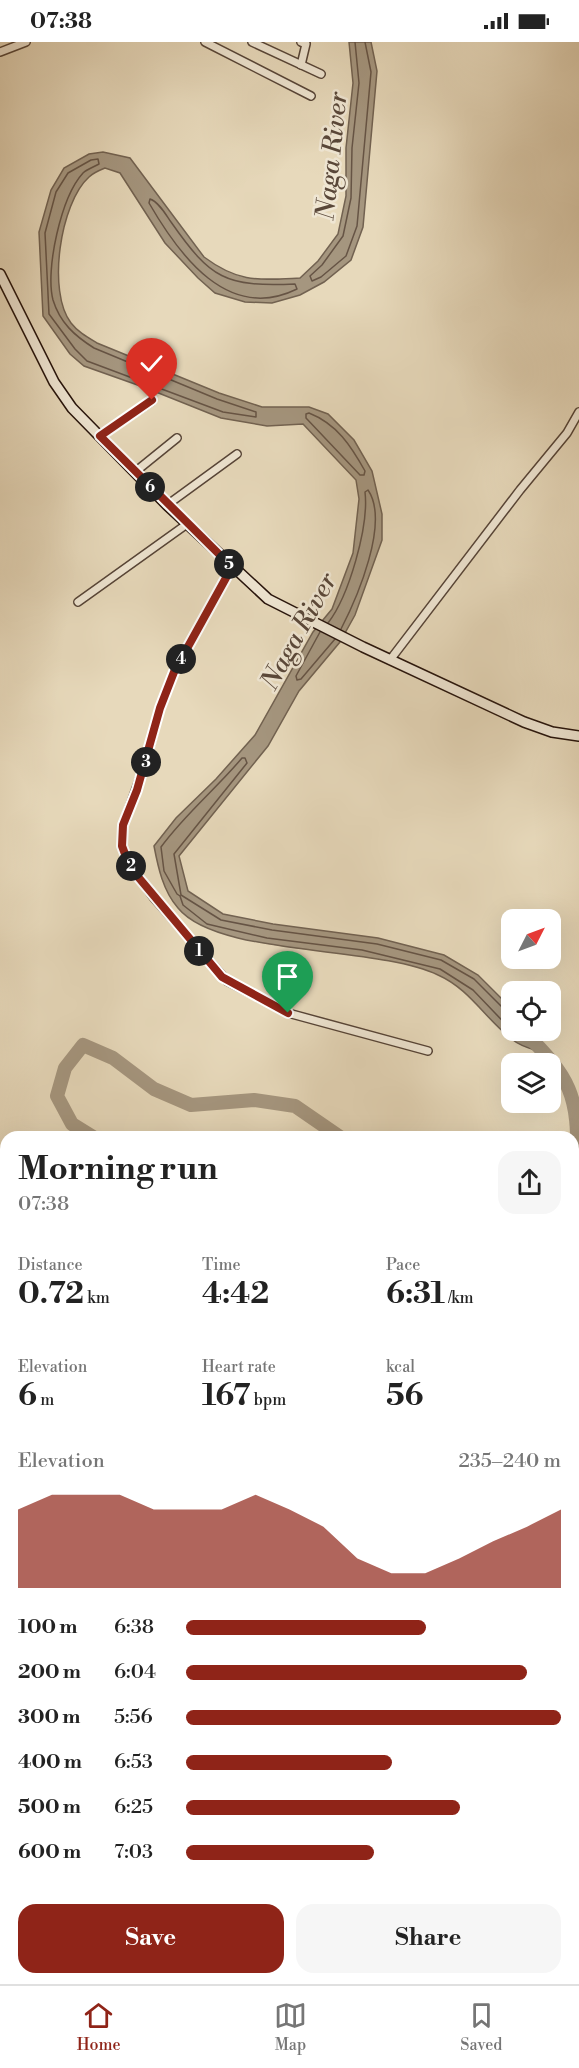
<!DOCTYPE html>
<meta charset="utf-8">
<style>
body{margin:0;font-family:"Libre Bodoni",serif;background:#f6f6f6;color:#222;height:100vh;display:flex;flex-direction:column;font-size:22px;white-space:nowrap}
*{box-sizing:border-box;margin:0}
p{font-size:20px;color:#767676}
.icon{flex:none;width:33px;height:33px;fill:none;stroke:currentColor;stroke-width:2;stroke-linecap:round;stroke-linejoin:round}
.map{position:relative;flex:1;overflow:hidden}
.drawer{position:absolute;left:0px;top:1089px;width:579px;height:854px;display:flex;flex-direction:column;background:#fff;border-radius:18px 18px 0 0;box-shadow:0 6px 24px #0002}
.drawer>*{flex:none}
.needle{width:39px;rotate:48deg}
.controls{position:absolute;left:501px;top:867px;display:grid;gap:12px}
.controls a{display:grid;place-items:center;width:60px;height:60px;border-radius:12px;background:#fff;box-shadow:0 6px 24px #0002;font-size:30px}
.pin{position:absolute;display:grid;place-items:center;width:51px;height:51px;color:#fff;margin:-62px -26px;border-radius:50% 50% 50% 0;rotate:-45deg;box-shadow:0 0 6px #0007}
.pin .icon{rotate:45deg}
.km{position:absolute;width:30px;height:30px;margin:-15px;border-radius:50%;background:#222;color:#fff;font-size:16px;line-height:30px;text-align:center}
.round{display:grid;place-items:center;flex:none;width:63px;height:63px;border-radius:18px;background:#f6f6f6}
.headline{display:flex;align-items:center;justify-content:space-between;height:102px;padding:0 18px}
h1{font-size:33px;font-weight:700;line-height:45px}
.figures{display:grid;grid-template-columns:repeat(3,1fr);gap:9px;height:102px;padding:6px 18px}
.figures div{display:grid;align-content:center}
.figures b{font-size:30px;font-weight:700}
.figures small{font-size:16px;font-weight:400}
.figures p{font-size:16px}
.chart{height:168px;padding:12px 18px}
.chart p{display:flex;justify-content:space-between}
.chart svg{width:100%;height:108px;margin-top:6px;fill:#8f2418;opacity:.7}
.primary-button{display:flex;gap:12px;margin-top:auto;padding:12px 18px}
.primary-button a{flex:1;height:69px;border-radius:18px;background:#8f2418;color:#fff;font-size:24px;font-weight:700;line-height:69px;text-align:center}
.primary-button a+a{background:#f6f6f6;color:#222}
ul{padding:0 18px;list-style:none;font-size:20px}
li{display:grid;grid-template-columns:96px 72px 1fr;align-items:center;height:45px}
li i{height:15px;border-radius:8px;background:#8f2418}
.status{display:flex;justify-content:space-between;align-items:center;height:42px;padding:0 30px;background:#fff;direction:ltr}
.status svg{height:16px;fill:currentColor}
.dock{display:flex;justify-content:space-around;align-items:center;height:84px;border-top:2px solid #e0e0e0;background:#fff;font-size:16px;color:#767676}
.dock a{display:grid;justify-items:center;gap:3px}
.dock .selected{color:#8f2418}
.map>svg:first-child{display:block}
.water{fill:#a5967f;stroke:#726251;stroke-width:1.5}
.lines{fill:none;stroke-linecap:round;stroke-linejoin:round}
.shore{stroke:#665445;stroke-width:1.5}
.stream{stroke:#726251;stroke-width:2}
.river{stroke:#a5967f;stroke-width:14}
.minor-casing{stroke:#564437;stroke-width:10}
.secondary-casing{stroke:#26130b;stroke-width:12}
.minor{stroke:#efe6d3;stroke-width:7}
.secondary{stroke:#efe6d3;stroke-width:9}
.route-casing{stroke:#fff;stroke-width:12}
.route{stroke:#8f2418;stroke-width:8}
.labels{text-anchor:middle;stroke-width:5;stroke-linejoin:round;paint-order:stroke}
.water-label{font-size:26px;font-style:italic;fill:#594739;stroke:#efe6d3}
</style>
<div class="status"><b>07:38</b><svg viewBox="0 0 49 12"><path d="M0 12V9h3v3zM5 12V6h3v6zM10 12V3h3v9zM15 12V0h3v12zM26 1h20v11H26zM47 4h2v5h-2z"/></svg></div>
<div class="map">
<svg width="579" height="1942" viewBox="0 0 579 1942">
<rect width="100%" height="100%" fill="#e7d9bb"/>
<filter id="stains"><feTurbulence type="fractalNoise" baseFrequency=".00333" numOctaves="4"/><feColorMatrix values="0 0 0 0 .2 0 0 0 0 .09 0 0 0 0 .02 0 0 0 .5 -.17"/></filter>
<radialGradient id="worn" r=".72"><stop offset=".6" stop-color="#630" stop-opacity="0"/><stop offset="1" stop-color="#630" stop-opacity=".3"/></radialGradient>
<path class="water" d="M349 0H371L377 29 363 185 351 218 324 240 300 253 272 261 245 260 215 251 198 236 165 201 120 131 105 126C100 128 93 131 89 135 60 161 47 250 71 281 78 290 87 295 97 301L219 351 262 365H309L328 372 354 398 372 429 382 472V498L355 573 340 600 299 649 268 704 179 814 188 849 223 872 273 882 378 896 444 913 478 933 511 966 512 988 531 989 546 1012C536 1008 521 1005 513 998 486 978 470 947 438 933 375 903 218 915 178 866 163 849 158 825 154 804L176 776 216 737 255 693 313 590 332 567 353 511 359 457 356 438 303 382 267 384 221 376 146 346 84 324 70 312 43 274 39 190 51 148 64 126 89 112 103 110 130 116 204 215C239 241 258 238 300 236L318 219 338 192 346 154V106L353 41Z"/>
<g class="lines">
<g class="shore">
<polyline points="355,0 359,41 352,106 351,156 343,194 322,223 310,234 312,239 321,235 346,214 357,184 371,30 365,0"/>
<path d="M98 117 99 122C94 125 87 127 83 131 61 155 45 228 53 258 60 281 75 294 94 306L217 357 256 370V375L223 370 87 319 75 307 49 272 45 191 56 150 68 131 91 118Z"/>
<path d="M150 157C159 160 166 173 171 180 211 237 225 245 295 242L297 247C228 281 179 213 149 161Z"/>
<path d="M309 371C337 382 351 404 365 429L364 433H360L306 376V372Z"/>
<path d="M328 581C349 554 369 484 365 450L368 448C390 480 357 556 341 587"/>
<polyline points="320,590 296,634 297,638 301,637 335,597"/>
<path d="M512 970 505 968 474 937 441 918 377 902 272 888 221 878 181 853 174 812 247 721 245 716H242C216 747 185 772 161 805L164 829 177 852 180 854 183 863 207 882 267 896 362 908 440 927 473 948 517 994 526 997 527 988"/>
</g>
<polyline class="stream" points="573,1541 579,1536"/>
<g class="river">
<path d="M522 988C571 1036 579 1052 577 1123L573 1125"/>
<polyline points="93,1095 72,1082 57,1054 65,1026 83,1003 113,1016 154,1047 191,1063 254,1058 295,1064 340,1095"/>
<polyline points="573,1266 579,1269"/>
</g>
<g class="minor-casing">
<g id="minor">
<polyline points="205,0 311,54"/>
<polyline points="252,0 321,32"/>
<polyline points="0,10 26,0"/>
<polyline points="301,23 306,2 301,0"/>
<polyline points="100,394 152,359"/>
<polyline points="135,430 177,396"/>
<polyline points="167,463 237,412"/>
<polyline points="232,525 174,630 160,666 146,719 123,783 122,804 128,820 154,856 227,939 288,971 428,1009"/>
<polyline points="78,560 187,482"/>
<polyline points="390,618 520,448 567,391 579,370"/>
<polyline points="0,1234 6,1235"/>
<polyline points="0,1284 6,1285"/>
<polyline points="0,1323 6,1320"/>
<polyline points="0,1357 6,1355"/>
<polyline points="0,1393 6,1390"/>
<polyline points="0,1424 6,1422"/>
<polyline points="0,1471 6,1469"/>
<polyline points="0,1594 6,1591"/>
<polyline points="0,1599 6,1611"/>
<polyline points="0,1701 6,1703"/>
<polyline points="0,1739 6,1739"/>
</g>
</g>
<g class="secondary-casing">
<polyline id="secondary" points="0,232 54,340 72,366 167,463 268,557 363,605 524,680 552,690 579,694"/>
</g>
<use href="#minor" class="minor"/>
<use href="#secondary" class="secondary"/>
</g>
<g class="lines">
<g class="route-casing">
<polyline id="route" points="152,358 100,394 232,525 174,630 160,666 137,748 123,783 122,804 128,820 139,836 222,935 288,971"/>
</g>
<use href="#route" class="route"/>
</g>
<g class="labels">
<g class="water-label">
<text transform="translate(331 114) rotate(-84)" y="9">Naga River</text>
<text transform="translate(298 589) rotate(-61)" y="9">Naga River</text>
</g>
</g>
<rect width="100%" height="100%" filter="url(#stains)"/>
<rect width="100%" height="100%" fill="url(#worn)"/>
</svg>
<div class="controls">
<a><svg class="needle" viewBox="-14 -14 28 28"><path d="M0-13l5 13h-10z" fill="#e53935"/><path d="M0 13l5-13h-10z" fill="#767676"/></svg></a>
<a><svg class="icon" aria-label="locate" viewBox="0 0 24 24"><circle cx="12" cy="12" r="6"/><path d="M12 2v4M12 18v4M2 12h4M18 12h4"/></svg></a>
<a><svg class="icon" aria-label="layers" viewBox="0 0 24 24"><path d="M12 4l9 5-9 5-9-5zM3 14l9 5 9-5"/></svg></a>
</div>
<div class="pin" style="left:288px;top:971px;background:#1e9e55"><svg class="icon" aria-label="arrive" viewBox="0 0 24 24"><path d="M6 21V4h12l-3 4 3 4H6"/></svg></div>
<div class="pin" style="left:152px;top:358px;background:#d93025"><svg class="icon" aria-label="check" viewBox="0 0 24 24"><path d="M5 12l5 5 9-10"/></svg></div>
<b class="km" style="left:199px;top:909px">1</b>
<b class="km" style="left:131px;top:824px">2</b>
<b class="km" style="left:146px;top:720px">3</b>
<b class="km" style="left:181px;top:617px">4</b>
<b class="km" style="left:229px;top:522px">5</b>
<b class="km" style="left:150px;top:445px">6</b>
<section class="drawer">
<div class="headline"><div><h1>Morning run</h1><p>07:38</p></div><a class="round"><svg class="icon" aria-label="share" viewBox="0 0 24 24"><path d="M12 15V3M7 8l5-5 5 5M5 13v7h14v-7"/></svg></a></div>
<div class="figures">
<div><p>Distance</p><b>0.72<small> km</small></b></div>
<div><p>Time</p><b>4:42</b></div>
<div><p>Pace</p><b>6:31<small> /km</small></b></div>
</div>
<div class="figures">
<div><p>Elevation</p><b>6<small> m</small></b></div>
<div><p>Heart rate</p><b>167<small> bpm</small></b></div>
<div><p>kcal</p><b>56</b></div>
</div>
<div class="chart"><p><span>Elevation</span>235–240 m</p>
<svg viewBox="0 0 160 44" preserveAspectRatio="none"><path d="M0 44V12L10 6L20 6L30 6L40 12L50 12L60 12L70 6L80 12L90 19L100 32L110 38L120 38L130 32L140 25L150 19L160 12V44z"/></svg>
</div>
<ul>
<li><b>100 m</b>6:38<i style="width:64%"></i></li>
<li><b>200 m</b>6:04<i style="width:91%"></i></li>
<li><b>300 m</b>5:56<i style="width:100%"></i></li>
<li><b>400 m</b>6:53<i style="width:55%"></i></li>
<li><b>500 m</b>6:25<i style="width:73%"></i></li>
<li><b>600 m</b>7:03<i style="width:50%"></i></li>
</ul>
<div class="primary-button"><a>Save</a><a>Share</a></div>
</section>
</div>
<nav class="dock">
<a class="selected"><svg class="icon" aria-label="home" viewBox="0 0 24 24"><path d="M3 11l9-7 9 7M6 9v11h12V9"/></svg>Home</a>
<a><svg class="icon" aria-label="map" viewBox="0 0 24 24"><path d="M3 6l6-2 6 2 6-2v14l-6 2-6-2-6 2zM9 4v14M15 6v14"/></svg>Map</a>
<a><svg class="icon" aria-label="saved" viewBox="0 0 24 24"><path d="M7 4h10v16l-5-4-5 4z"/></svg>Saved</a>
</nav>
